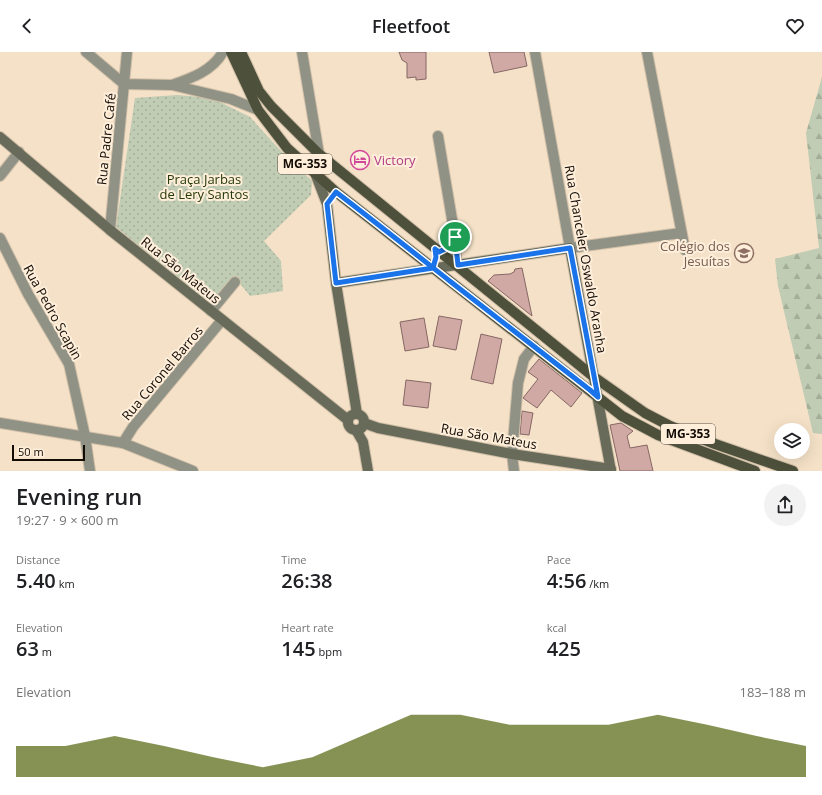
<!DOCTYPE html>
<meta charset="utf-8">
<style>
body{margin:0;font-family:"Open Sans",sans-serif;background:#f2f2f2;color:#202124;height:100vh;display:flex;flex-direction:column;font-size:15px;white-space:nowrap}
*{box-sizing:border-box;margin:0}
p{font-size:13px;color:#757577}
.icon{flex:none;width:22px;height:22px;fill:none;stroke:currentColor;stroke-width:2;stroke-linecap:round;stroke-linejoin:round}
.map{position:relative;height:419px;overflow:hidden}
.panel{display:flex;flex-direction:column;background:#fff;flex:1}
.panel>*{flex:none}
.buttons{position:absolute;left:774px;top:371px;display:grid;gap:8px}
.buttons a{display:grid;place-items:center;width:36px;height:36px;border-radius:50%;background:#fff;box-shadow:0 4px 16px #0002;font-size:20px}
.scale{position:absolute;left:12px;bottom:10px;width:73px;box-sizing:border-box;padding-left:4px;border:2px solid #130c05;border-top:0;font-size:11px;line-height:14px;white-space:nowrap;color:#130c05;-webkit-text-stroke:3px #feeeda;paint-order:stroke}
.pin{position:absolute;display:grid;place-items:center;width:34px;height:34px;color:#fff;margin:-17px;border:2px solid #fff;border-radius:50%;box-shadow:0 1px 4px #0007}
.round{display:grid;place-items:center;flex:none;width:42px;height:42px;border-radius:21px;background:#f2f2f2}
.overview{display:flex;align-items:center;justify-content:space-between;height:68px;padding:0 16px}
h1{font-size:22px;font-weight:600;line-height:30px}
.figures{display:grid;grid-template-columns:repeat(3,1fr);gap:6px;height:68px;padding:4px 16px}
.figures div{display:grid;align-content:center}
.figures b{font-size:20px;font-weight:600}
.figures small{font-size:11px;font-weight:400}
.figures p{font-size:11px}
.chart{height:112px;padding:8px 16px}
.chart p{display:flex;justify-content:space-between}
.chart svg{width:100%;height:72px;margin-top:4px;fill:#54650c;opacity:.7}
header{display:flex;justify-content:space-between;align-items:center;height:52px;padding:0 16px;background:#fff;font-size:18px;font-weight:600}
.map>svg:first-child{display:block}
.forest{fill:url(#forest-firs)}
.park{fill:url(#park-dots)}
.building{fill:#d0a9a5;stroke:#866764}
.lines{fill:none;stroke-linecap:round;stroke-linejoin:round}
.minor-casing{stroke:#d0bfa8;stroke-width:12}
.tertiary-casing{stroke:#d0bfa8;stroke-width:12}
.secondary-casing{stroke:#d0bfa8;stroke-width:12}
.primary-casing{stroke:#d0bfa8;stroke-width:12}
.minor{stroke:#909286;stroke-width:10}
.tertiary{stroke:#909286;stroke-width:10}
.secondary{stroke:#686b59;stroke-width:10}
.primary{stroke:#4d503a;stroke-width:10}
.route-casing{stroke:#fff;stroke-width:8}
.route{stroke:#1a73e8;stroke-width:5}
.labels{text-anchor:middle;stroke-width:4;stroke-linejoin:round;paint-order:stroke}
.shield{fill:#feeeda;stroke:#5a5045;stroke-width:1}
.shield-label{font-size:12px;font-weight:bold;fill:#130c05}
.street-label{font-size:13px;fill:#130c05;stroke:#feeeda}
.hotel-label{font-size:13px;fill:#b23c85;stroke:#feeeda;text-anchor:start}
.park-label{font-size:13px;fill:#263a09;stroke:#feeeda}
.education-label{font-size:13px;fill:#785e54;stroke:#feeeda;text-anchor:end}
</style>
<header><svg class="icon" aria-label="back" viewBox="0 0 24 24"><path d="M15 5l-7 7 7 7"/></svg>Fleetfoot<svg class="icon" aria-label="heart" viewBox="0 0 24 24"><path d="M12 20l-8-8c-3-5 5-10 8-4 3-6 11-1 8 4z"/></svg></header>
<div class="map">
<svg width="822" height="419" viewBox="0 0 822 419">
<defs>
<pattern id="forest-firs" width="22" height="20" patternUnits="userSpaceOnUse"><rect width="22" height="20" fill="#c0ccb4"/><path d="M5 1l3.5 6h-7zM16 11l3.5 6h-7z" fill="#a4ae99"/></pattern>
<pattern id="park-dots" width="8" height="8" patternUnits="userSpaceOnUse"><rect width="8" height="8" fill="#c0ccb4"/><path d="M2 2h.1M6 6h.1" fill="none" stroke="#a4ae99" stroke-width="1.8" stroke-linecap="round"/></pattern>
</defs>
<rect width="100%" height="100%" fill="#f4e1c7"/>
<polygon class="forest" points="822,25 822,382 813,381 778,234 775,207 819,196 806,81"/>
<polygon class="park" points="177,43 212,46 250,65 281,99 312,129 311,143 264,189 281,209 283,239 250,244 234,224 209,252 116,175 135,46"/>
<g class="building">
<polygon points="399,0 426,0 426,27 416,28 416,25 407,26 407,11 402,8"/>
<polygon points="489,0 524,0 527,14 494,21"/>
<polygon points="522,216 532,264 488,229 494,223 510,222 514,220 515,217"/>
<polygon points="439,264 462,268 456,298 433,294"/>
<polygon points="424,266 429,295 405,299 400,270"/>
<polygon points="481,282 502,287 493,332 471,327"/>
<polygon points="539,307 582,341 571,355 551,338 537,356 523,346 538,327 528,320"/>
<polygon points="406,328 431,331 428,356 403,353"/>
<polygon points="522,359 533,361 529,383 520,382"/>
<polygon points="621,371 633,379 627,384 630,396 647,393 653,419 620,419 610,373"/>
</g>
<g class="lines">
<g class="minor-casing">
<g id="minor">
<polyline points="86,0 124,32 172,33 231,47 258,58"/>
<polyline points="302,0 319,102"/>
<polyline points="647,0 685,198"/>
<path d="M172 33C192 26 212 19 223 0"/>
<polyline points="438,84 455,185 457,213"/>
<polyline points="0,124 19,100"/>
<polyline points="0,186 28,242 69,312 85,384 90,419"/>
<polyline points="570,196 681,181"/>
<polyline points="211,259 235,230"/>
<polyline points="0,371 123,391 193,419"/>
<polyline points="123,391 133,375 222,268"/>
<polyline points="514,419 512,402 518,331 524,307 534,294"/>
</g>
</g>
<g class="tertiary-casing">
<g id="tertiary">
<polyline points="535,0 570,196"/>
<polyline points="110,178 127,0"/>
</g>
</g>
<g class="secondary-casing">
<g id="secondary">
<polyline points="0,85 110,178 348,368"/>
<polyline points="315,121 327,152 336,231 357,362"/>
<polyline points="336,231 570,196 611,419"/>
<circle cx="356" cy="370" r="8"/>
<polyline points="364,371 378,376 512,402 611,417"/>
<polyline points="356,378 363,390 368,419"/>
</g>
</g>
<g class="primary-casing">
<g id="primary">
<polyline points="231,0 258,58 287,96 336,140 622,364 658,383 755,419"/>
<polyline points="241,0 259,39 271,54 319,102 594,325 645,361 670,374 715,392 793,419"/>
</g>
</g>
<use href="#minor" class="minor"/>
<use href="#tertiary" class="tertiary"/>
<use href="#secondary" class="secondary"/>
<use href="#primary" class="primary"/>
</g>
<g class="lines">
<g class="route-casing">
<path id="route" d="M455 185 451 194 439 200 435 197 436 205 433 216 336 231 327 152 336 140C374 169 413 200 451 230L590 338 598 345 570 196 458 213 455 185"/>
</g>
<use href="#route" class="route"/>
</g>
<defs>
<g id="hotel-ring" transform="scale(1)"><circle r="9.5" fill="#feeeda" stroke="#d1479c" stroke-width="1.5"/><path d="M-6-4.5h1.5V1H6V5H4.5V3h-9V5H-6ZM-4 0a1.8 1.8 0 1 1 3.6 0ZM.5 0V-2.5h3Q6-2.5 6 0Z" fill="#d1479c"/></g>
<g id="school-ring" transform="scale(1)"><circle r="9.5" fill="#feeeda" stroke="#8d6e63" stroke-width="1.5"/><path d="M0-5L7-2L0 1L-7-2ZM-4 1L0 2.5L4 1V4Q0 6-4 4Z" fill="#8d6e63"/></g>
</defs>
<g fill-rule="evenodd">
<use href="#hotel-ring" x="360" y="108"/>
<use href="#school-ring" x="744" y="201"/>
</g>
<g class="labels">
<g class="shield">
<rect x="278" y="102" width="54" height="20" rx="3"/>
<rect x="661" y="372" width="54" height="20" rx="3"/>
</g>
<g class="shield-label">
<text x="305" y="116">MG-353</text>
<text x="688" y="386">MG-353</text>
</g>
<g class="street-label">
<text transform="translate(106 87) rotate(-84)" y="5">Rua Padre Café</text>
<text transform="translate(586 207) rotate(80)" y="5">Rua Chanceler Oswaldo Aranha</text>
<text transform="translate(181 218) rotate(39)" y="5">Rua São Mateus</text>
<text transform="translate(53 260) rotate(61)" y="5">Rua Pedro Scapin</text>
<text transform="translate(162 321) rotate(-50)" y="5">Rua Coronel Barros</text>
<text transform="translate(489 384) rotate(10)" y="5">Rua São Mateus</text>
</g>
<g class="hotel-label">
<text x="374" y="113">Victory</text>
</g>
<g class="park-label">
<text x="204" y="132">Praça Jarbas<tspan x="204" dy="15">de Lery Santos</tspan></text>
</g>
<g class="education-label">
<text x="730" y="199">Colégio dos<tspan x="730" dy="15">Jesuítas</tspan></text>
</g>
</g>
</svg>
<div class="buttons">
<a><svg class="icon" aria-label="layers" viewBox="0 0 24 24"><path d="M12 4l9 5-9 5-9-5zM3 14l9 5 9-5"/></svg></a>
</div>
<div class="scale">50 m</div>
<div class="pin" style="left:455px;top:185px;background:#1e9e55"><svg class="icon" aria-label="arrive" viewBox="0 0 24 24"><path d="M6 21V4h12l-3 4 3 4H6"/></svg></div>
</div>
<section class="panel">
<div class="overview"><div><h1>Evening run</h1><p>19:27 · 9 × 600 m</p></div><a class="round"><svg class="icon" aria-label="share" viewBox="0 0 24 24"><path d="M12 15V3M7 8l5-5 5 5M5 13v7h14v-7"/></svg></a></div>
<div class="figures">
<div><p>Distance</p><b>5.40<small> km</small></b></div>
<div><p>Time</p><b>26:38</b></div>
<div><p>Pace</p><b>4:56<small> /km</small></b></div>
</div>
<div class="figures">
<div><p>Elevation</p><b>63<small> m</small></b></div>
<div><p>Heart rate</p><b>145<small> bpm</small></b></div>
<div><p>kcal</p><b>425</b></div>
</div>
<div class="chart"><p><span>Elevation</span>183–188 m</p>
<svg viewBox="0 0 160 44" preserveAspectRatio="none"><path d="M0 44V25L10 25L20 19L30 25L40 32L50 38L60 32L70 19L80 6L90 6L100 12L110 12L120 12L130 6L140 12L150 19L160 25V44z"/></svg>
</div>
</section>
